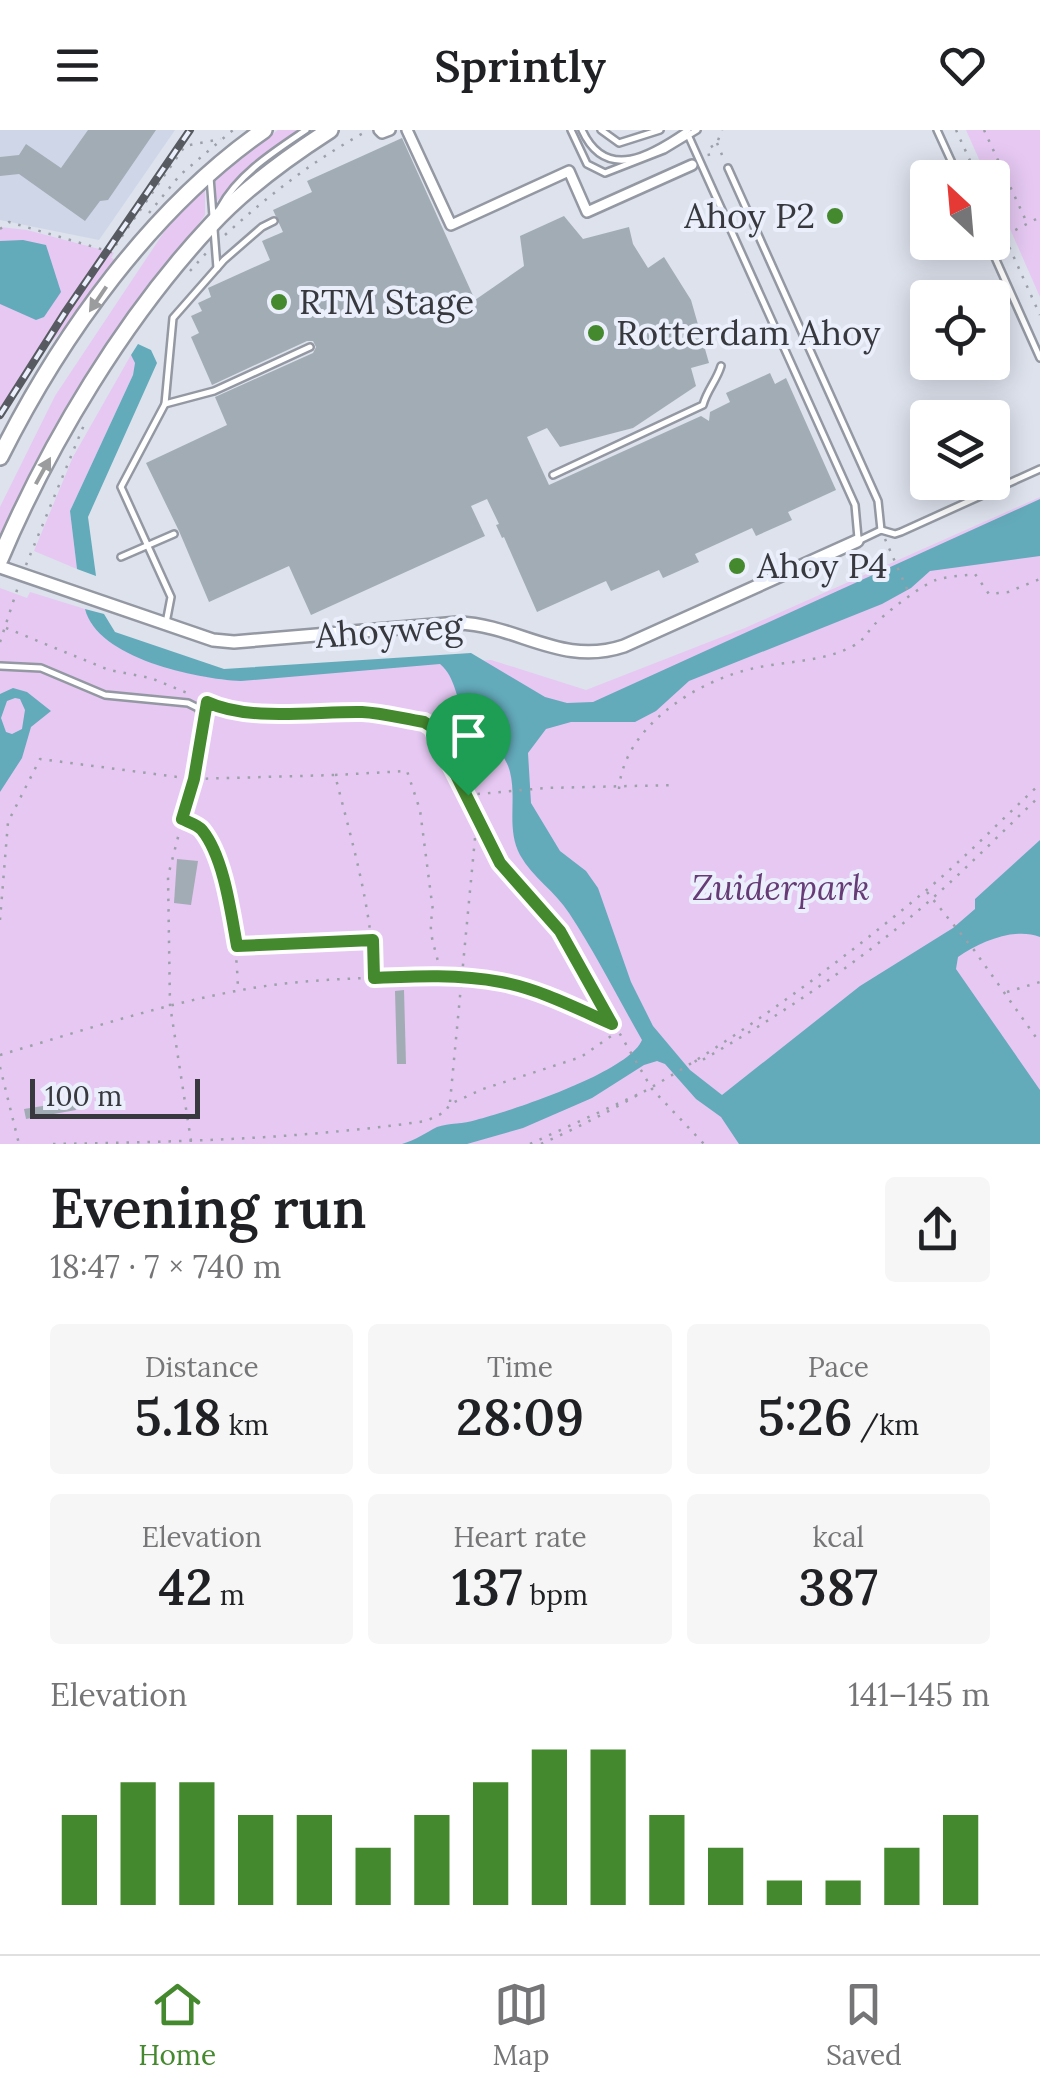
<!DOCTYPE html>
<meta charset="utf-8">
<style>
body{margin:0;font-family:Lora,serif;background:#f6f6f6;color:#202124;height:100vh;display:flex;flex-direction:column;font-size:38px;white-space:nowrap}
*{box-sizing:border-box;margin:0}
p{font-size:32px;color:#757577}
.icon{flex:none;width:55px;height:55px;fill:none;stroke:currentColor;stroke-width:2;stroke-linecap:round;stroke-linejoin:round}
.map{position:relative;height:1014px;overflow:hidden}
.drawer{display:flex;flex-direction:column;background:#fff;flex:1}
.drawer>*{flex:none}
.needle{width:65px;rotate:334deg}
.buttons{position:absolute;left:910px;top:30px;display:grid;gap:20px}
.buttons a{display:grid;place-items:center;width:100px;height:100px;border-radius:10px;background:#fff;box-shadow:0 5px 25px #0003;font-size:50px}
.scale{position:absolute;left:30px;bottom:25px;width:170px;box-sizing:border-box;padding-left:10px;border:5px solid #37393e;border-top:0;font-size:28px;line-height:35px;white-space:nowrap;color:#37393e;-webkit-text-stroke:8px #eaeffb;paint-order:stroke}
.pin{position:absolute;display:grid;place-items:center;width:85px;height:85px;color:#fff;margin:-102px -42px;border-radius:50% 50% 50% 0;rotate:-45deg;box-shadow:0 0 10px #0007}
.pin .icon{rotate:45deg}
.round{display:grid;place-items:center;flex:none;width:105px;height:105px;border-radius:10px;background:#f6f6f6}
.summary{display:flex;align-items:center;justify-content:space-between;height:170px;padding:0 50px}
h1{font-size:55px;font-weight:600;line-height:75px}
.metrics{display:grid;grid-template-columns:repeat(3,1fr);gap:15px;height:170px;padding:10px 50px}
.metrics div{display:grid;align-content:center;border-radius:10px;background:#f6f6f6;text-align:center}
.metrics b{font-size:50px;font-weight:600}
.metrics small{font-size:28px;font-weight:400}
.metrics p{font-size:28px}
.chart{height:280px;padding:20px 50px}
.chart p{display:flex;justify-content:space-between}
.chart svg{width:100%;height:180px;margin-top:10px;stroke:#45892e;stroke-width:6}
header{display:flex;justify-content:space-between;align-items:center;height:130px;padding:0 50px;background:#fff;font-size:45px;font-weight:600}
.tabs{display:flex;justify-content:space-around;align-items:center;height:140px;border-top:2px solid #e0e0e0;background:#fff;font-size:28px;color:#757577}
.tabs a{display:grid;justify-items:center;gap:5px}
.tabs .on{color:#45892e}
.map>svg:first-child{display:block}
.built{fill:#ced6e8}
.green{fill:#e6c8f2}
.water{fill:#63aabb;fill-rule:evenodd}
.building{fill:#a2acb4}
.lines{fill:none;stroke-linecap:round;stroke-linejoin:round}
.service-casing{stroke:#9398a2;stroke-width:10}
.pedestrian-casing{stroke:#9398a2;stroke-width:14}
.minor-casing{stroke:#9398a2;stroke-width:16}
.secondary-casing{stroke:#9398a2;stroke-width:20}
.path{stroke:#9ca0a9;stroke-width:2.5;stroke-dasharray:2.5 8;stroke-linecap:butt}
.service{stroke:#fff;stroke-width:5}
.pedestrian{stroke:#fff;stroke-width:9}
.minor{stroke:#fff;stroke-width:11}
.secondary{stroke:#fff;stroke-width:15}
.rail-casing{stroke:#575a60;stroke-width:8}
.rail{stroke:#eaeffb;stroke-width:4;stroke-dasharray:11;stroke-linecap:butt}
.oneway{fill:#9b9c9e}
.route-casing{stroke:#fff;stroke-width:20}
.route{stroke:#45892e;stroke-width:12}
.poi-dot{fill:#45892e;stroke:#eaeffb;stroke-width:4}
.labels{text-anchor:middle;stroke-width:8;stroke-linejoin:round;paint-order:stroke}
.poi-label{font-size:35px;fill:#37393e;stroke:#eaeffb;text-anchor:start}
.street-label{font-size:35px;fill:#37393e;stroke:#eaeffb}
.park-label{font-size:35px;font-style:italic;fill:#663b76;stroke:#eaeffb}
</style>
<header><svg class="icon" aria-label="menu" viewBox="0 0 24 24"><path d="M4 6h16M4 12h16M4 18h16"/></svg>Sprintly<svg class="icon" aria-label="heart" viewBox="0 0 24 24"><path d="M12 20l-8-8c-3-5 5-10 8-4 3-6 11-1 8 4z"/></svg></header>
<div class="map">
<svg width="1040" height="1014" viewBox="0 0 1040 1014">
<rect width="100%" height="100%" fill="#dde2ed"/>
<polygon class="built" points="0,0 175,0 99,110 0,90"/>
<g class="green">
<polygon points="278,0 298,0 240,46 216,72 215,51 219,45"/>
<polygon points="966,0 1040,0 1040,167 993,60 992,48 987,47"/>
<polygon points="205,58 205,85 114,208 0,410 0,377 55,266 166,99"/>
<polygon points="0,97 27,100 114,123 111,128 125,133 37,227 0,290"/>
<polygon points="131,225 135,233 133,245 70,381 77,439 34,421 73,327"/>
<polygon points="1040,367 1040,1014 0,1014 0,458 27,468 30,462 85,479 92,495 214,540 354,539 491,530 586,560 745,498"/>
</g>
<g class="water">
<polygon points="23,110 46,115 61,162 44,187 36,190 0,174 0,111"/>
<polygon points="138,214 151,220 157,233 88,387 96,446 77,439 70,381 133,245 135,233 131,225"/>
<path d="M1040 369V426L930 441 911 458 882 474 689 551 656 581 635 592H571L546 599 528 623 531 673 560 721 586 741 598 758 631 852 653 896 690 940 722 965 860 856 953 798 975 779V769L1040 710V807C1014 797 980 812 958 827L956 839 1040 960V1014H739L721 987 696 969 665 934 657 931 644 935 592 968 523 998 467 1014H402C416 1010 425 1003 437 997 449 993 464 994 476 990 511 981 629 942 642 910 618 868 596 824 569 783 555 761 533 748 520 725 506 698 517 670 510 642 504 618 482 607 468 588 455 572 457 548 440 534L241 551C196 549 97 528 85 479L104 484 115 502 224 539 471 523 545 567 567 573 593 572Z"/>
<path d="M13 558 27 562 51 581 31 597 22 628 0 662V564ZM15 568 20 569 25 580 22 599 12 604 6 602 1 588 7 571Z"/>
</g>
<g class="building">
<polygon points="88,0 156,0 108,70 100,71 85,91 19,44 0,46 0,27 19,25 26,14 61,38"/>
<polygon points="402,8 475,170 524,136 520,106 564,86 583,109 629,97 633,114 648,138 664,127 691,170 709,233 691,238 696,256 633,298 560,317 547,298 527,307 549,355 701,286 709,291 710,282 730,272 726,263 770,243 775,254 786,248 836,360 788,382 792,390 756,406 752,398 695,424 699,432 663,448 659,440 611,461 606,451 537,482 504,407 502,408 496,395 499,394 487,369 471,376 485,406 311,485 289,436 209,472 179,401 146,333 227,295 215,267 313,223 316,217 313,211 307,211 212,255 191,207 199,203 191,186 202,181 198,173 211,167 208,158 270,130 262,111 283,102 273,80 312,62 307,51"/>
<polygon points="177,729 198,731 191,775 174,773"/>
<polygon points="404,860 406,934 397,934 395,861"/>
<polygon points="74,971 76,980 26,989 24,979"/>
</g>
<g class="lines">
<g class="service-casing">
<g id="service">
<polyline points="571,0 587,34 605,43 664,20 697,0"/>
<path d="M582 0C606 53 652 25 688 0"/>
<polyline points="601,0 619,13 660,0"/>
<polyline points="937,0 959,48"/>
<polyline points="689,7 855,375 858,408"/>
<polyline points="728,38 878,371 881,400"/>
<polyline points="210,47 217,138"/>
<path d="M220 78C238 44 275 21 306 0"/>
<polyline points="988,112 1040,228"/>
<polyline points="165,274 214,261 310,217"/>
<path d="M553 345 703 275C707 260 717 250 721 236"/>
<polyline points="881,400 895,404 901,402 1040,339"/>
<polyline points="860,410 881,400"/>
<polyline points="121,427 174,404"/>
<polyline points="166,493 171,467 121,357 165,274 173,188 224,130 262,97 274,91"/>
<polyline points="0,536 41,538 105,565 188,573 198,578 203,587"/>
</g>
</g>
<g class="pedestrian-casing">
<g id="pedestrian">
<polyline points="379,0 382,3 390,0"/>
<polyline points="407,0 451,95 569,41 587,82 692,35"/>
</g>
</g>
<g class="minor-casing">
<path id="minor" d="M0 437 213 510 234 512 458 493C519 495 561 537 624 516L857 411"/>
</g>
<g class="secondary-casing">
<g id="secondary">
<path d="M0 327C61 205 151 79 264 0"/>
<path d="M0 429C49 313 125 187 211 95 245 58 288 27 330 0"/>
</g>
</g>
<g class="path">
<polyline points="956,0 978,48"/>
<polyline points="984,0 1028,95"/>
<polyline points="717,13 725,32"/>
<polyline points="709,26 708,19 717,13 722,0"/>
<polyline points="992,79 1040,185"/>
<polyline points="149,83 180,45 233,0"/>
<polyline points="0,99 9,92 111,122 185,16 221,9"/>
<path d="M225 105C270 64 314 30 367 1"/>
<polyline points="1006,105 1040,87"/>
<polyline points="190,141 208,121"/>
<polyline points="885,409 910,466"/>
<polyline points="26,435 86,290"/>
<polyline points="6,498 109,540 151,548 192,565"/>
<polyline points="0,512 18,457"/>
<path d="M199 568C261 594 330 576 395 587 408 589 421 590 433 597L500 733 560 801 652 959 704 1014"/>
<path d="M335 645 407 641 420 680 433 781C426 805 438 821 440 844"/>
<path d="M619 659C624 596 698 550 755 538 787 531 823 532 853 516 864 510 866 504 874 495 884 484 923 454 936 450 948 446 962 446 975 444L989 464 1008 462 1040 449"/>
<polyline points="467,665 545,658 675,655"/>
<path d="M183 690 201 698C227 750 236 801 238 859"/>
<polyline points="927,762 974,820 1040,913"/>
<path d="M0 790 8 692 40 629 193 649 335 645C352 712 372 778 374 848"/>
<polyline points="239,816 371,811"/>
<polyline points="1007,862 1040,852"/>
<path d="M0 925C78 902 156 876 236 861 286 851 338 849 389 847 427 846 465 844 503 852 541 860 576 878 610 893"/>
<path d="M695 930 697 933C781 885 862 831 935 766 971 734 1005 699 1040 666"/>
<polyline points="0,937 19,1014"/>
<polyline points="450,972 477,687"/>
<polyline points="191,1011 170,875 168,746 193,649 203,594"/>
<path d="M53 1014C178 1012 302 1009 426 991L445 982 450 974 483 959 581 927 617 902"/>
<polyline points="530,1014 641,963"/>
<path d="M541 1014C678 953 807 859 923 763 964 729 1001 690 1040 654"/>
</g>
<use href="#service" class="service"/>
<use href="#pedestrian" class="pedestrian"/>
<use href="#minor" class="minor"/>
<use href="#secondary" class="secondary"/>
<g class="rail-casing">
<polyline id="rail" points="0,285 66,181 190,0"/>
</g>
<use href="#rail" class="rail"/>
</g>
<defs><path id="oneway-solid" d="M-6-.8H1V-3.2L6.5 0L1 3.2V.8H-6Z" transform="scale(2.5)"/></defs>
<g class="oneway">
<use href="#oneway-solid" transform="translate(98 169) rotate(124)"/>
<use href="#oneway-solid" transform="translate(43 341) rotate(-61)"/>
</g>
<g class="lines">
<g class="route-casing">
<path id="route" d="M207 572C250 592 316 581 362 582 383 583 404 589 424 592L432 597 500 733 560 801 612 894C576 878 539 859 501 852 459 844 417 846 374 848L373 810 237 816C231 783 224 727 202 700 198 695 188 692 182 689L194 649Z"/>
</g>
<use href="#route" class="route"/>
</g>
<g class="poi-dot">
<circle cx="835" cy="86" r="10"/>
<circle cx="279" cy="172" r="10"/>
<circle cx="596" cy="203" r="10"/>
<circle cx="737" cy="436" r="10"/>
</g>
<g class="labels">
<g class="poi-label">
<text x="815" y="98" text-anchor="end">Ahoy P2</text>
<text x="299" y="184">RTM Stage</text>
<text x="616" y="215">Rotterdam Ahoy</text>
<text x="757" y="448">Ahoy P4</text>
</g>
<g class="street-label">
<text transform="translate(389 501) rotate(-4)" y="12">Ahoyweg</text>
</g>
<g class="park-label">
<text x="781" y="770">Zuiderpark</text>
</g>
</g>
</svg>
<div class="buttons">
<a><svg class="needle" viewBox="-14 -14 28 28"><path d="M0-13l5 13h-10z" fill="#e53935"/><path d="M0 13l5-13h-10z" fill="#757577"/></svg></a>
<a><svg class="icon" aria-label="locate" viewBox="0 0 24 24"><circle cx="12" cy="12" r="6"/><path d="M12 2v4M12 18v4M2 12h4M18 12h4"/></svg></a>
<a><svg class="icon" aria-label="layers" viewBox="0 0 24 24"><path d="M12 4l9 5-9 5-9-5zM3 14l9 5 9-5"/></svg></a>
</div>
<div class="scale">100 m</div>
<div class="pin" style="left:468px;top:665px;background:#1e9e55"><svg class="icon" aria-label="arrive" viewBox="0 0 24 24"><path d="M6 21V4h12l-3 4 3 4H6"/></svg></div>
</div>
<section class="drawer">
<div class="summary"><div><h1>Evening run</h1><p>18:47 · 7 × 740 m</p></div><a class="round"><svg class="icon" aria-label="share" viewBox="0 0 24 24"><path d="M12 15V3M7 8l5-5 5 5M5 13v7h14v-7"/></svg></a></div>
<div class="metrics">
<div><p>Distance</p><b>5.18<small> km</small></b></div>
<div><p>Time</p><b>28:09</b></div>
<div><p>Pace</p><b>5:26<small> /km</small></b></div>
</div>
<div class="metrics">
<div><p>Elevation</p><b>42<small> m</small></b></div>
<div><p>Heart rate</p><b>137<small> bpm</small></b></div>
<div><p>kcal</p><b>387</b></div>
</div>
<div class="chart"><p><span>Elevation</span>141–145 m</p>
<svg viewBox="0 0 160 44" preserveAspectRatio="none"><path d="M5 44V22M15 44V14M25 44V14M35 44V22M45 44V22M55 44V30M65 44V22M75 44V14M85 44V6M95 44V6M105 44V22M115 44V30M125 44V38M135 44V38M145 44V30M155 44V22"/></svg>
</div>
</section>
<nav class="tabs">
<a class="on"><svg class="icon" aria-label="home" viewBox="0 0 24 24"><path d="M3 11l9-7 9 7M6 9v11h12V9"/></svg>Home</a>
<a><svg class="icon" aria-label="map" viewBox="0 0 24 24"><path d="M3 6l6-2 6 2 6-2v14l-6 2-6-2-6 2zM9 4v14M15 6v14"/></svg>Map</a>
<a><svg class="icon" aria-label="saved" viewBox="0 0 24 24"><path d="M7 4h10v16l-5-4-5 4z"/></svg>Saved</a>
</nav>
